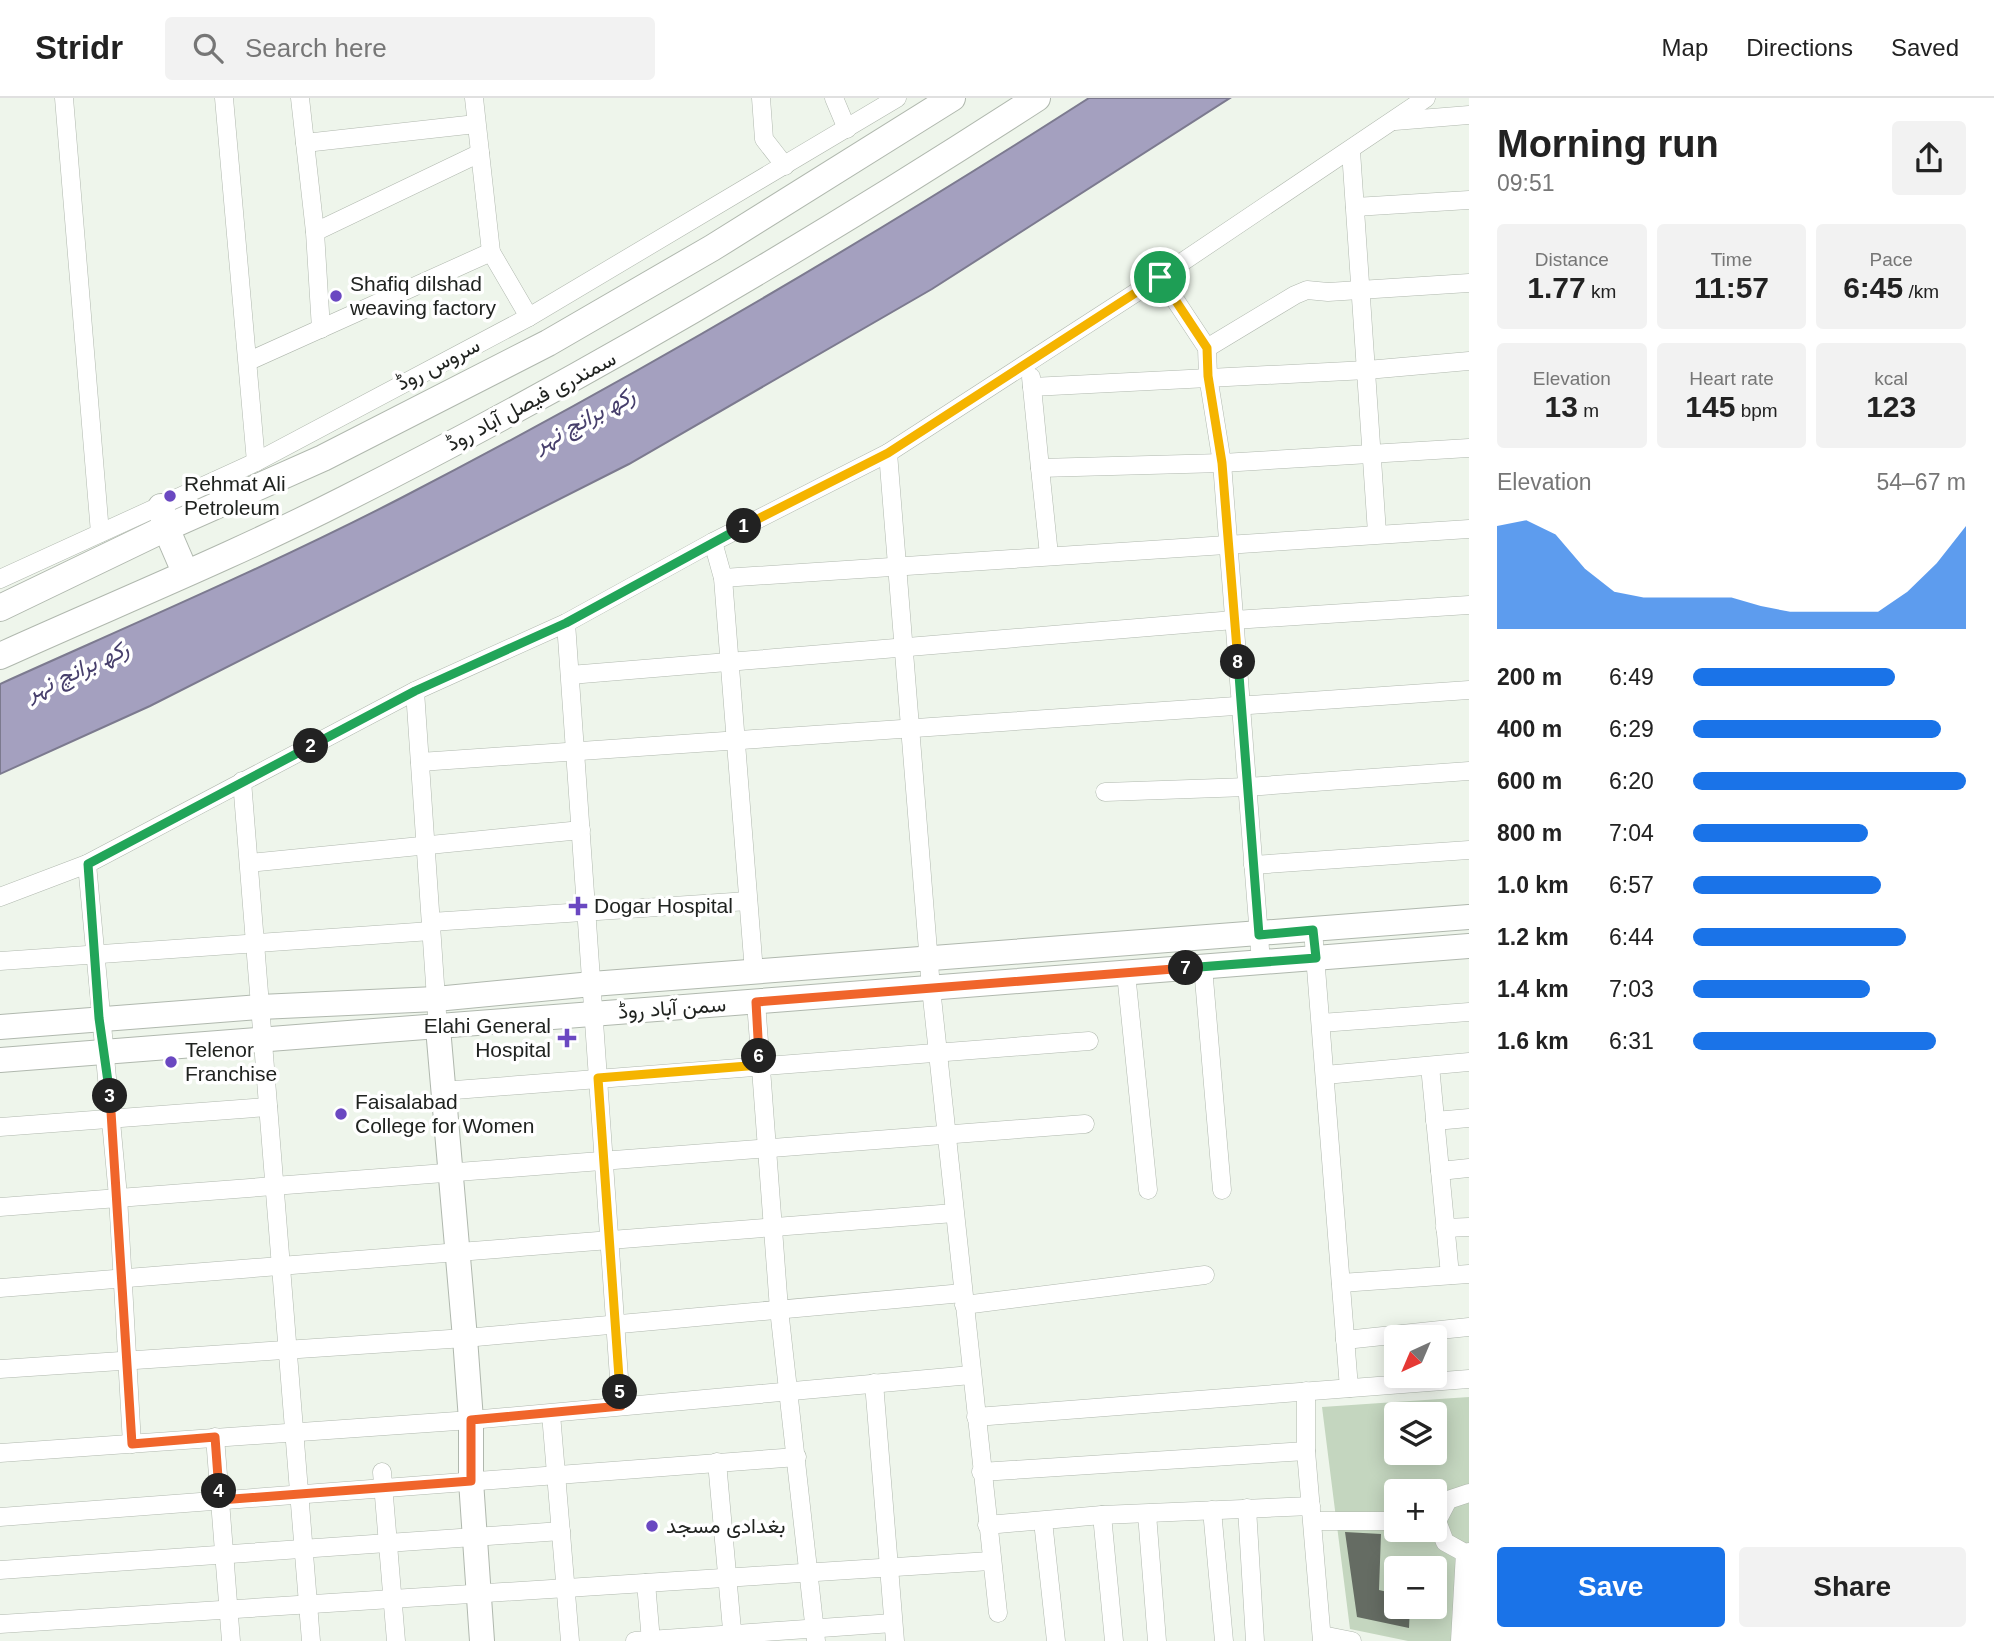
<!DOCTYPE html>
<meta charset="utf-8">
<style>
body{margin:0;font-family:Arial,Vazirmatn,sans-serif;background:#f2f2f2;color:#222;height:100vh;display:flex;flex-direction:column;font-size:26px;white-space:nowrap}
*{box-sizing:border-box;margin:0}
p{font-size:23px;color:#767676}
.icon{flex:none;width:38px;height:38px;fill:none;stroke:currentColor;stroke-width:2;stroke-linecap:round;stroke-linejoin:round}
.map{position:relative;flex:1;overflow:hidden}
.details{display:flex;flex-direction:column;background:#fff;width:525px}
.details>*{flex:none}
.needle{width:46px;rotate:224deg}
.tools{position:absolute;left:1384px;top:1227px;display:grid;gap:14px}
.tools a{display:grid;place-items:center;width:63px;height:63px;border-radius:7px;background:#fff;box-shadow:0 4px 18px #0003;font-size:35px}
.pin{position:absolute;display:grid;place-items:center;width:60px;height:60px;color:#fff;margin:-30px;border:4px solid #fff;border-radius:50%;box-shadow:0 2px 7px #0007}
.km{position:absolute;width:35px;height:35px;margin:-18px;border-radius:50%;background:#222;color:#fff;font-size:19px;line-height:35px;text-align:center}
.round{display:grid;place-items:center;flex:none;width:74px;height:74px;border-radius:7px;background:#f2f2f2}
.headline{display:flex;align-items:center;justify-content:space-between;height:119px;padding:0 28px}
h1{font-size:38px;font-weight:700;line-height:52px}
.metrics{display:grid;grid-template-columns:repeat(3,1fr);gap:10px;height:119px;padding:7px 28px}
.metrics div{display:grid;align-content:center;border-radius:7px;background:#f2f2f2;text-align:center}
.metrics b{font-size:30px;font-weight:700}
.metrics small{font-size:19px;font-weight:400}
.metrics p{font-size:19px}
.chart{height:196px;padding:14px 28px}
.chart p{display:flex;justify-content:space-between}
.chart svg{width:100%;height:126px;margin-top:7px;fill:#1a73e8;opacity:.7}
.primary-button{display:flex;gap:14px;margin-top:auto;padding:14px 28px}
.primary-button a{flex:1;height:80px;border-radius:7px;background:#1a73e8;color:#fff;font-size:28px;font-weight:700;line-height:80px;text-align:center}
.primary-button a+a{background:#f2f2f2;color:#222}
ul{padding:0 28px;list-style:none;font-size:23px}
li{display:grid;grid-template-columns:112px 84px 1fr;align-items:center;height:52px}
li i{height:18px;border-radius:9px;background:#1a73e8}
header{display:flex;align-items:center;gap:42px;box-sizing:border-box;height:98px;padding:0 35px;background:#fff;border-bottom:2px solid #e0e0e0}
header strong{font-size:33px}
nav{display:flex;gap:38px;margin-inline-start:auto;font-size:24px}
.search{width:490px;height:63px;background:#f2f2f2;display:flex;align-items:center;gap:18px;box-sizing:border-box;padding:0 24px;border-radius:7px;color:#767676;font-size:26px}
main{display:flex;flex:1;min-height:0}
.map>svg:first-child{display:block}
.green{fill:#c4d6bf;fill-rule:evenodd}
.water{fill:#a4a0bf;stroke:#7c7a8f;stroke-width:2}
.building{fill:#656c63}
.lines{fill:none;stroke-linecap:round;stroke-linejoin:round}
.street-casing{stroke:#b0b8ae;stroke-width:19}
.secondary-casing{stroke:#b0b8ae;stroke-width:26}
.primary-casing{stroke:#b0b8ae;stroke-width:28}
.street{stroke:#fff;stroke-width:18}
.secondary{stroke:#fff;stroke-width:24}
.primary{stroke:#fff;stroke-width:26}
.split-1-casing{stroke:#fff;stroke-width:14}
.split-2-casing{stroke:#fff;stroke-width:14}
.split-3-casing{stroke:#fff;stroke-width:14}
.split-4-casing{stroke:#fff;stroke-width:14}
.split-5-casing{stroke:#fff;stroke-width:14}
.split-6-casing{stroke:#fff;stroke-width:14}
.split-7-casing{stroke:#fff;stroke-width:14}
.split-8-casing{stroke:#fff;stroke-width:14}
.split-9-casing{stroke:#fff;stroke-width:14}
.split-1{stroke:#f5b400;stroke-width:9}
.split-2{stroke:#22a559;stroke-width:9}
.split-3{stroke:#22a559;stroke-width:9}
.split-4{stroke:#f0652b;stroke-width:9}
.split-5{stroke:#f0652b;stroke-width:9}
.split-6{stroke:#f5b400;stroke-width:9}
.split-7{stroke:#f0652b;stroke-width:9}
.split-8{stroke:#22a559;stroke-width:9}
.split-9{stroke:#f5b400;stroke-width:9}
.poi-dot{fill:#6a48c1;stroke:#fff;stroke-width:2.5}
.labels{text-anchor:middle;stroke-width:7;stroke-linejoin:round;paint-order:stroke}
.poi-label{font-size:21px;fill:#202320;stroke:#fff;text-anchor:start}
.street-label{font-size:21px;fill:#202320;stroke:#fff}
.water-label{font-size:23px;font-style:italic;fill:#473f6c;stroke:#fff}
</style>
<header>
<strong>Stridr</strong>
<div class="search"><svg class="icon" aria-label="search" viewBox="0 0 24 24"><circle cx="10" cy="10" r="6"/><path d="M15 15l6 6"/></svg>Search here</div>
<nav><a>Map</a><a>Directions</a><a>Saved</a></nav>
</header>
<main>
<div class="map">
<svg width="1469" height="1543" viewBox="0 0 1469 1543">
<rect width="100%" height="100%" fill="#eef5eb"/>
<path class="green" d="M1469 1299V1543H1408L1350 1531 1322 1309ZM1396 1316H1435V1354H1396ZM1396 1393H1435V1432H1396ZM1396 1470H1435V1508H1396Z"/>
<path class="water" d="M1089 0H1230L932 191 629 366 150 608 0 676V586C133 526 271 467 401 400 637 278 866 143 1089 0Z"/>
<polygon class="building" points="1345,1434 1381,1436 1379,1492 1396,1496 1396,1508 1410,1508 1409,1530 1357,1519"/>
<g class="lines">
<g class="street-casing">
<g id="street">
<polyline points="64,0 100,435"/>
<polyline points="224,0 256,364"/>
<polyline points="300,0 315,134 321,231"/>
<polyline points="474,0 491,154 529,219"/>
<polyline points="761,0 764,41 785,68"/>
<polyline points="834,0 847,31"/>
<polyline points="1395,23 1469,17"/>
<polyline points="305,45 476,26"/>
<polyline points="1351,53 1377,435"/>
<polyline points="1355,109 1469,102"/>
<polyline points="315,134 480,55"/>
<polyline points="1160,179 1207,250 1208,278 1222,365 1261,864"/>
<polyline points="1207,250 1295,197 1307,192 1328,194 1469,185"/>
<polyline points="249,263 491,154"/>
<polyline points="1031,279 1040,370"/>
<polyline points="1032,289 1367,272 1469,263"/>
<polyline points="888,355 931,890 998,1515"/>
<polyline points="713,444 723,480 754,874"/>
<polyline points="1049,457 1040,370 1222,365 1469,350"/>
<polyline points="723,480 1469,431"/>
<polyline points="0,481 256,364 529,219 897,0"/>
<polyline points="566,525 621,1308"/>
<polyline points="570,577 1234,522 1469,507"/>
<polyline points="415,593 438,930"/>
<polyline points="420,664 1469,592"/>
<polyline points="242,683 311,1543"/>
<polyline points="1105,694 1247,689 1469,673"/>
<polyline points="249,765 581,732"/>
<polyline points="87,766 118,1098 132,1346"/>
<polyline points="1253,767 1469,752"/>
<polyline points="0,799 87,766 415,593 566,525 713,444 888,355 1160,179 1426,0"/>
<polyline points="431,824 748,803"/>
<polyline points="1313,832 1349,1290"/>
<polyline points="0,863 431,833"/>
<polyline points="1203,869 1222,1092"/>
<polyline points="1126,875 1148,1092"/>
<polyline points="756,904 779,1211 816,1543"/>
<polyline points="1321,925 1469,914"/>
<polyline points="1430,968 1450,1177"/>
<polyline points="1325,977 1469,964"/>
<polyline points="442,993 1089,943"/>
<polyline points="1435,1023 1469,1020"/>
<polyline points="0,1029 268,1009"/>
<polyline points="1440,1073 1469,1070"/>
<polyline points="0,1109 1085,1026"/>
<polyline points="1445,1130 1469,1129"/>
<polyline points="1341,1185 1469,1176"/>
<polyline points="0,1190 954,1115"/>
<polyline points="964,1207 1205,1177"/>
<polyline points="1345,1242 1469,1229"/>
<polyline points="0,1271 465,1240 963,1195"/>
<polyline points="874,1285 895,1543"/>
<polyline points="1306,1293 1306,1353 1322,1543"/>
<polyline points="551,1316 570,1543"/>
<polyline points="976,1319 1469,1281"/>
<polyline points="215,1339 231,1543"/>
<polyline points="0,1355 471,1322 971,1277"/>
<polyline points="717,1364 733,1543"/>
<polyline points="382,1374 396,1543"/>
<polyline points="981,1374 1306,1353"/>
<polyline points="1469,1395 1448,1402 1437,1423 1445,1444 1465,1455 1469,1454"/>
<polyline points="1247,1410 1255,1543"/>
<polyline points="1212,1412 1224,1543"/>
<polyline points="1147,1416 1157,1543"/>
<polyline points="1102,1417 1114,1543"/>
<polyline points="0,1419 797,1359"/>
<polyline points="1043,1423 1056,1543"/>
<polyline points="1313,1423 1396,1423"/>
<polyline points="987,1427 1102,1417 1311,1408"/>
<polyline points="0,1472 561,1433"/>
<polyline points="646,1485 651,1543"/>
<polyline points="0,1526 990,1463"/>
<polyline points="1322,1537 1352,1543"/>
<polyline points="635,1543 893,1525"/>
<polyline points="1460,1543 1465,1455"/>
</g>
</g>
<g class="secondary-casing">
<g id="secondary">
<polyline points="0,929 260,909 436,901 592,886 1469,819"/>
<polyline points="438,930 465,1240 471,1322 471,1383 482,1543"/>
<polyline points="0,962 1469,848"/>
</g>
</g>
<g class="primary-casing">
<g id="primary">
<polyline points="161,409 166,430 185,474"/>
<polyline points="0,510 166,430 323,360 548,245 712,150 952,0"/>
<path d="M0 558C115 506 233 458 345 401 583 281 813 145 1037 0"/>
</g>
</g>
<use href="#street" class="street"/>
<use href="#secondary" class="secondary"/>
<use href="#primary" class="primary"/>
</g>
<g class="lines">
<g class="split-1-casing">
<polyline id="split-1" points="744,428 888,355 1160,179"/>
</g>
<g class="split-2-casing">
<polyline id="split-2" points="311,648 415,593 566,525 744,428"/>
</g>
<g class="split-3-casing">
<polyline id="split-3" points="110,998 99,920 88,766 311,648"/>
</g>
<g class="split-4-casing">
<polyline id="split-4" points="110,998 132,1346 215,1339 219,1393"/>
</g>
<g class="split-5-casing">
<polyline id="split-5" points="219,1393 220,1402 471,1383 471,1322 621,1308 620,1294"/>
</g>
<g class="split-6-casing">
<polyline id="split-6" points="620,1294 598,980 760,967 759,958"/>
</g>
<g class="split-7-casing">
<polyline id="split-7" points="759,958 756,904 1186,870"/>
</g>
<g class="split-8-casing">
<polyline id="split-8" points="1186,870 1316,860 1313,832 1259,837 1238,564"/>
</g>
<g class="split-9-casing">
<polyline id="split-9" points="1160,179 1207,250 1208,278 1222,365 1238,564"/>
</g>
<use href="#split-1" class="split-1"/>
<use href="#split-2" class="split-2"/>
<use href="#split-3" class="split-3"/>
<use href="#split-4" class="split-4"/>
<use href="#split-5" class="split-5"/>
<use href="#split-6" class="split-6"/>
<use href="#split-7" class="split-7"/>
<use href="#split-8" class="split-8"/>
<use href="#split-9" class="split-9"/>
</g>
<g class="poi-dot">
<circle cx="336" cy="198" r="7"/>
<circle cx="170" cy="398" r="7"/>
<path d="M574.5 797.5h7v7h7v7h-7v7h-7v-7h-7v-7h7z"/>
<path d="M563.5 929.5h7v7h7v7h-7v7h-7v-7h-7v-7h7z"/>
<circle cx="171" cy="964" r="7"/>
<circle cx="341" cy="1016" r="7"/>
<circle cx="652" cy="1428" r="7"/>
</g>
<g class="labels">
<g class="poi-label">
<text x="350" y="193">Shafiq dilshad<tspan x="350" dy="24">weaving factory</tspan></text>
<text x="184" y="393">Rehmat Ali<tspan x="184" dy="24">Petroleum</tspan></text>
<text x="594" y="815">Dogar Hospital</text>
<text x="551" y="935" text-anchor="end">Elahi General<tspan x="551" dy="24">Hospital</tspan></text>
<text x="185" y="959">Telenor<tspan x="185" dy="24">Franchise</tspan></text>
<text x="355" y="1011">Faisalabad<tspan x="355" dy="24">College for Women</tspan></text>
<text x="666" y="1435">بغدادی مسجد</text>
</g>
<g class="street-label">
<text transform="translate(438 266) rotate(-27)" y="7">سروس روڈ</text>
<text transform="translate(531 303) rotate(-28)" y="7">سمندری فیصل آباد روڈ</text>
<text transform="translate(672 910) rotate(-4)" y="7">سمن آباد روڈ</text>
</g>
<g class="water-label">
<text transform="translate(584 321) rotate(-28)" y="8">رکھ برانچ نہر</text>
<text transform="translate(77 572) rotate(-25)" y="8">رکھ برانچ نہر</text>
</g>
</g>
</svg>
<div class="tools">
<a><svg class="needle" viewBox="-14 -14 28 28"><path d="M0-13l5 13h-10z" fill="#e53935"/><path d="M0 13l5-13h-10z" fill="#767676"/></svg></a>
<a><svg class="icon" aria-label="layers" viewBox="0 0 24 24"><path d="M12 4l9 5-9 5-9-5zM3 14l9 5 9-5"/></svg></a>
<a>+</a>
<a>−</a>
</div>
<div class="pin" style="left:1160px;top:179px;background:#1e9e55"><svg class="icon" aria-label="arrive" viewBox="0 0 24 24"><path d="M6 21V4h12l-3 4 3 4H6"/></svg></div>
<b class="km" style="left:744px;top:428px">1</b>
<b class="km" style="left:311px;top:648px">2</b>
<b class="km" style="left:110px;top:998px">3</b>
<b class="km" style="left:219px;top:1393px">4</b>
<b class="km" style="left:620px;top:1294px">5</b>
<b class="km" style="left:759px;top:958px">6</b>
<b class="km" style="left:1186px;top:870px">7</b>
<b class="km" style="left:1238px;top:564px">8</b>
</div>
<section class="details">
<div class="headline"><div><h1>Morning run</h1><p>09:51</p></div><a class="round"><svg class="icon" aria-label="share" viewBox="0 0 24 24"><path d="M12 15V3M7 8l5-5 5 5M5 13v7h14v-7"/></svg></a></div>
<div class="metrics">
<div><p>Distance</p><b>1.77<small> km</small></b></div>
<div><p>Time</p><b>11:57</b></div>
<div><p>Pace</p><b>6:45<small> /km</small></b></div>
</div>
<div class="metrics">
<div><p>Elevation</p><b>13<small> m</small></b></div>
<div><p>Heart rate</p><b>145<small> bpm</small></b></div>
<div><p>kcal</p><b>123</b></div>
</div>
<div class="chart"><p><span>Elevation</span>54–67 m</p>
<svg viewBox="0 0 160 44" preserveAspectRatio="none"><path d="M0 44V8L10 6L20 11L30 23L40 31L50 33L60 33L70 33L80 33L90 36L100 38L110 38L120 38L130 38L140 31L150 21L160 8V44z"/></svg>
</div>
<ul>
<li><b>200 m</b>6:49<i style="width:74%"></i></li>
<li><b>400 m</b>6:29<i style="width:91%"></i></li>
<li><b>600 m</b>6:20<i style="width:100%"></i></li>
<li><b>800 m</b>7:04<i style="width:64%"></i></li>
<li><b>1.0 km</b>6:57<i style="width:69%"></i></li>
<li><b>1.2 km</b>6:44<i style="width:78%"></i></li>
<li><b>1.4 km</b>7:03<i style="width:65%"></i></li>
<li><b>1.6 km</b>6:31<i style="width:89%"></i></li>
</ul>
<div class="primary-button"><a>Save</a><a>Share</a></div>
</section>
</main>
